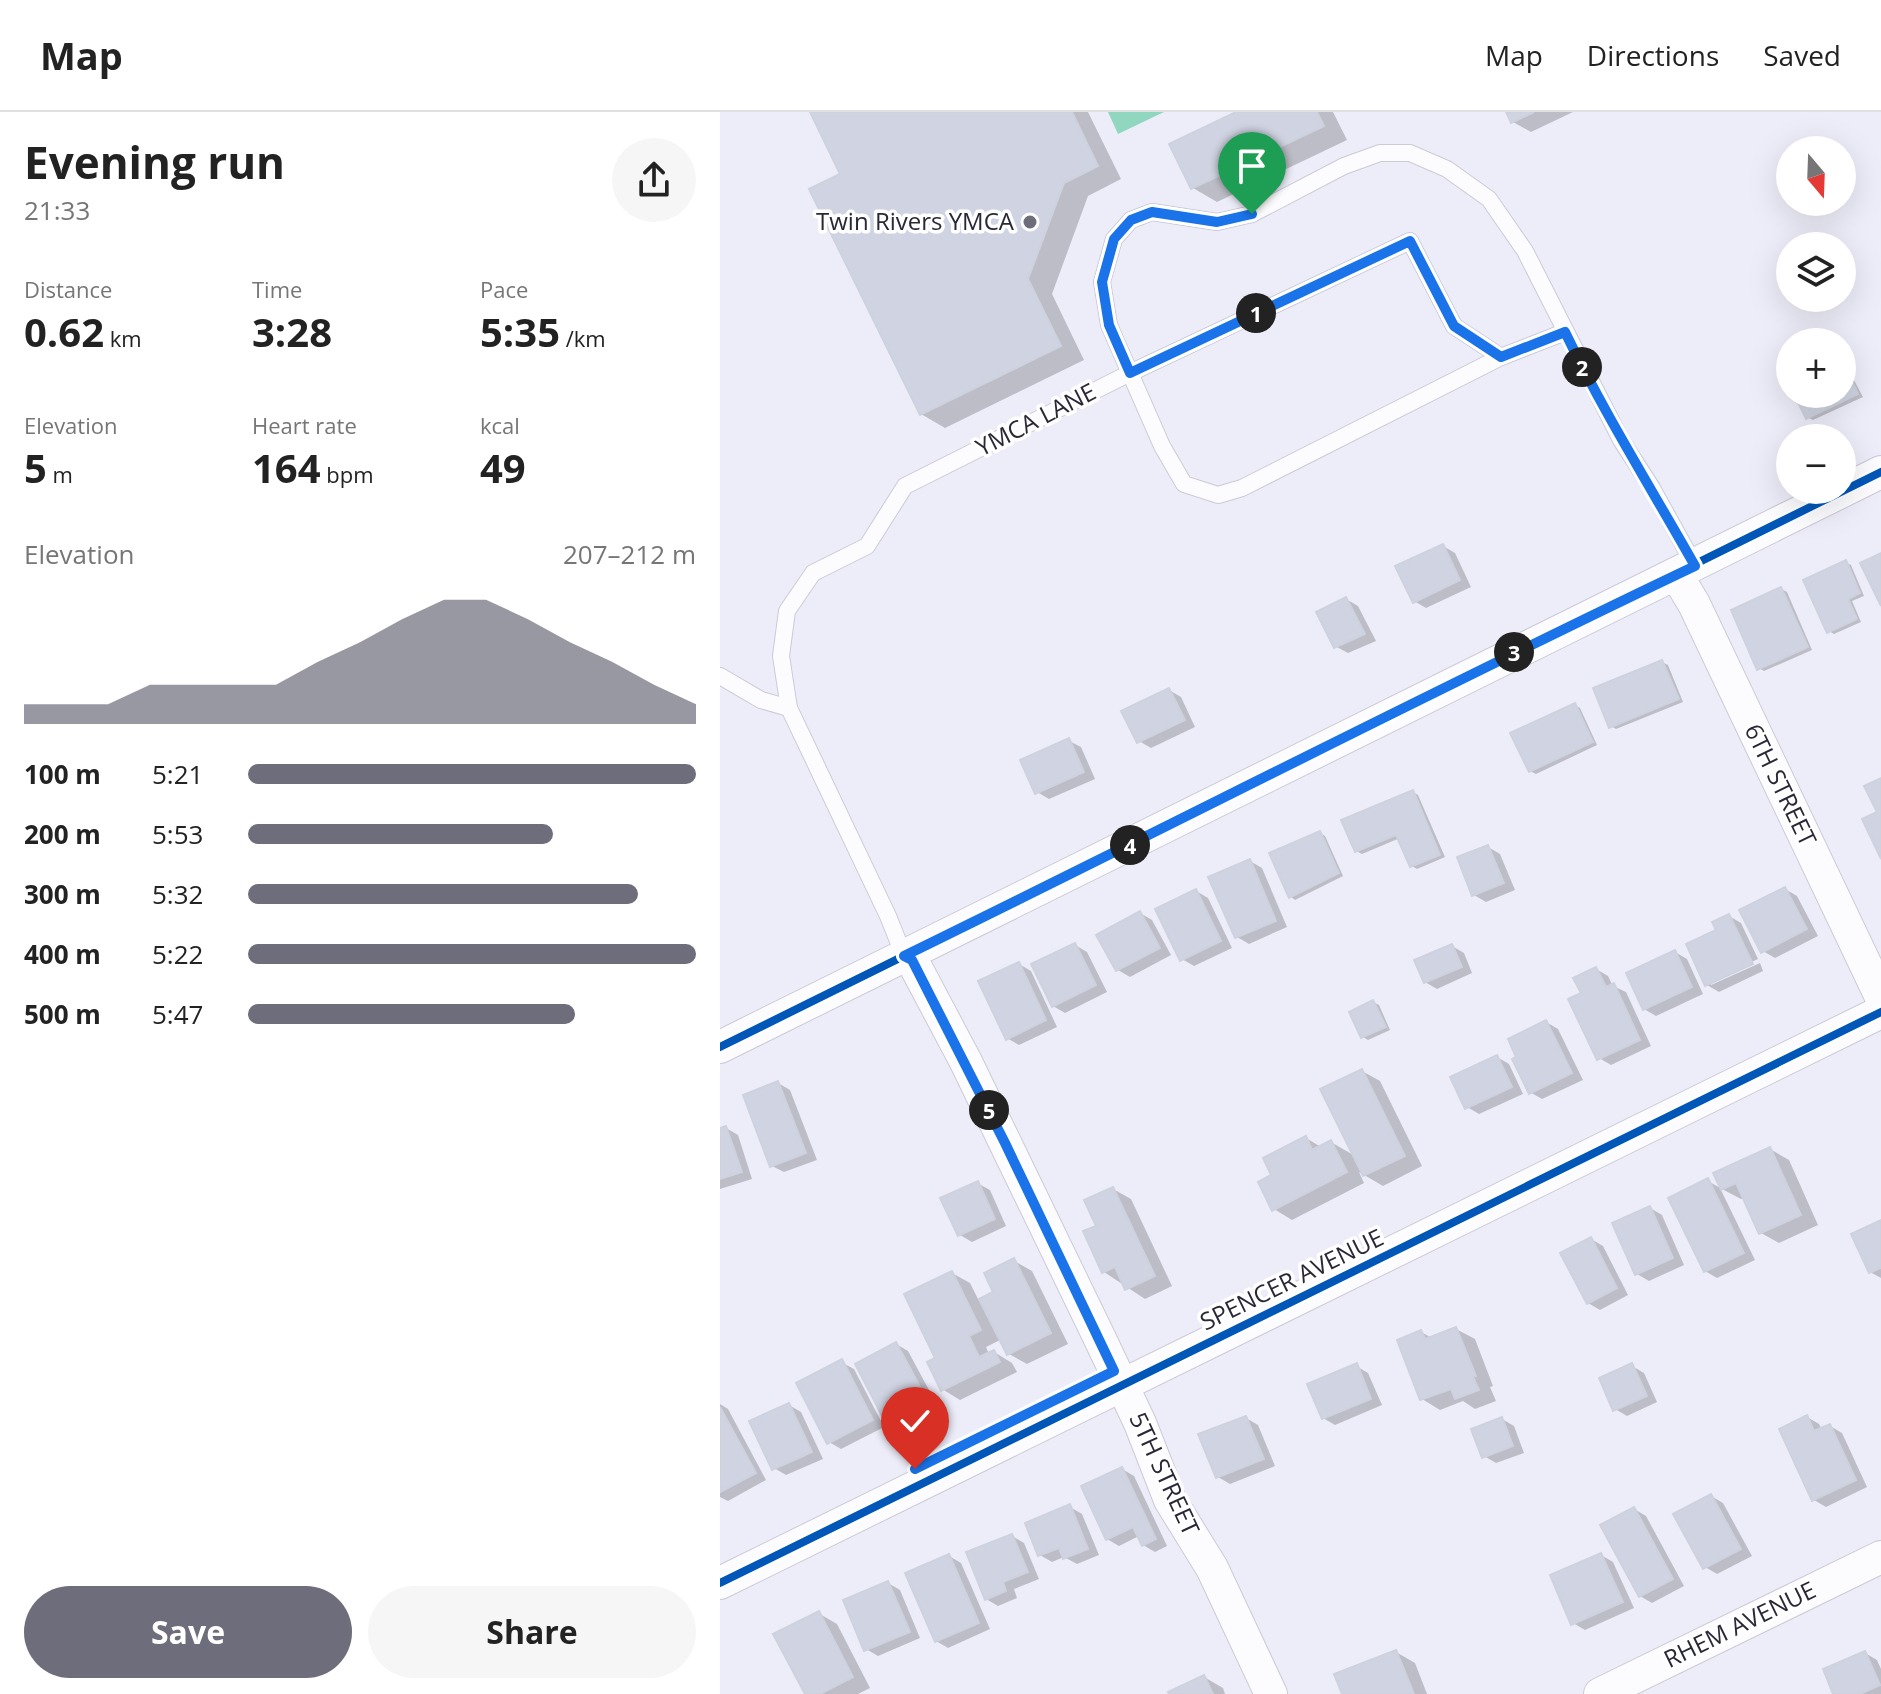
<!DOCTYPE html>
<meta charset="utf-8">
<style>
body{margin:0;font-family:"Open Sans",sans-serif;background:#f6f6f6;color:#222;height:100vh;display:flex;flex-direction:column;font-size:30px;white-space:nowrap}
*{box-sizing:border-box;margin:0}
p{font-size:26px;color:#767676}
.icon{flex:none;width:44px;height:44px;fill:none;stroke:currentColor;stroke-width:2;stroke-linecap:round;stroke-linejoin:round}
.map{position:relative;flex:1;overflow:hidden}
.side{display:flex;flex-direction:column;background:#fff;width:720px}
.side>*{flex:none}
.needle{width:52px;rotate:161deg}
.tools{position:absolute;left:1056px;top:24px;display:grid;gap:16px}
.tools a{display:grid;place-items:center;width:80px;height:80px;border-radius:50%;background:#fff;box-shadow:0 8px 32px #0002;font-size:40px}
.pin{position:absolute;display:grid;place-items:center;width:68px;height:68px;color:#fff;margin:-82px -34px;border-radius:50% 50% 50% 0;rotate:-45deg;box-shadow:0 0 8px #0007}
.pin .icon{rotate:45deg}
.km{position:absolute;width:40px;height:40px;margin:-20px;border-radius:50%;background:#222;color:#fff;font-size:22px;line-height:40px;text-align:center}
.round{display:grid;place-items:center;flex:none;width:84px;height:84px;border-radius:42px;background:#f6f6f6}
.headline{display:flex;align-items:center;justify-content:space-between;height:136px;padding:0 24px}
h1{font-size:44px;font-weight:700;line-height:60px}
.figures{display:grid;grid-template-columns:repeat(3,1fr);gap:12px;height:136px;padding:8px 24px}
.figures div{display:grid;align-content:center}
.figures b{font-size:40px;font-weight:700}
.figures small{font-size:22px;font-weight:400}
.figures p{font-size:22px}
.chart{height:224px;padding:16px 24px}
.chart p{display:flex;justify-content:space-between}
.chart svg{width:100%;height:144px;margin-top:8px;fill:#6d6d7b;opacity:.7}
.cta{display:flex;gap:16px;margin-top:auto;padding:16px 24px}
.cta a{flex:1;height:92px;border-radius:48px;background:#6d6d7b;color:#fff;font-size:32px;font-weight:700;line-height:92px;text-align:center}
.cta a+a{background:#f6f6f6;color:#222}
ul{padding:0 24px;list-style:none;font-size:26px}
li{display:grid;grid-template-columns:128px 96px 1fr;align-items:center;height:60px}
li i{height:20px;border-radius:10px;background:#6d6d7b}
header{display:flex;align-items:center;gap:48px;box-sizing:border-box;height:112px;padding:0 40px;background:#fff;border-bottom:2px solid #e0e0e0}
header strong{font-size:38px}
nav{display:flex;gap:44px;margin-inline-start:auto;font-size:28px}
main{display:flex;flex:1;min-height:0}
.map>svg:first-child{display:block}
.water{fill:#91d6be}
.shadow{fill:#0003}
.building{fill:#d0d4e2;stroke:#ced2de;stroke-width:2}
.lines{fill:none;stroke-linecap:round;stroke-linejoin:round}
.lane-casing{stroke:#cbcbd7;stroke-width:18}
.street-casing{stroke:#cbcbd7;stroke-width:34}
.lane{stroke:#fcfcfe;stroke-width:16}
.street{stroke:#fcfcfe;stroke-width:32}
.cycleway-casing{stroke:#fff;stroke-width:13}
.cycleway{stroke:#0057b8;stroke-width:8}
.route-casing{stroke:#fff;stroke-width:16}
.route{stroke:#1a73e8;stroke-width:10}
.poi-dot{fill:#6d6d7b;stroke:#fff;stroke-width:3}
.labels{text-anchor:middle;stroke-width:7;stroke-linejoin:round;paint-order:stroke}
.poi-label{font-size:24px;fill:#282837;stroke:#fff;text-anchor:end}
.street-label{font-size:24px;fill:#282837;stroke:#fff}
</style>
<header>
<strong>Map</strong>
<nav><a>Map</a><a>Directions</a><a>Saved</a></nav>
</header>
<main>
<section class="side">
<div class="headline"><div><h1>Evening run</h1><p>21:33</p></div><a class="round"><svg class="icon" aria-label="share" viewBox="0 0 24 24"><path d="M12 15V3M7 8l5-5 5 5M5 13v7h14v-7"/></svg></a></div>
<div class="figures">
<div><p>Distance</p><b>0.62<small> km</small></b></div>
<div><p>Time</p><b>3:28</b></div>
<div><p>Pace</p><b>5:35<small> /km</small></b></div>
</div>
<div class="figures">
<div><p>Elevation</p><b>5<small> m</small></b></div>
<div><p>Heart rate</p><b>164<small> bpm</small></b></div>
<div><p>kcal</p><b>49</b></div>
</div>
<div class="chart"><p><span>Elevation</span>207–212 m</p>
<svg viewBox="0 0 160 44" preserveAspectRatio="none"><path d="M0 44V38L10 38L20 38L30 32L40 32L50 32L60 32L70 25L80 19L90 12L100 6L110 6L120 12L130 19L140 25L150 32L160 38V44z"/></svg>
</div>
<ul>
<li><b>100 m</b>5:21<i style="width:100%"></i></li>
<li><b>200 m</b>5:53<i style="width:68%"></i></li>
<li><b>300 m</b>5:32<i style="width:87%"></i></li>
<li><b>400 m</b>5:22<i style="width:100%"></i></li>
<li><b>500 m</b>5:47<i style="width:73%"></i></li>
</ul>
<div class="cta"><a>Save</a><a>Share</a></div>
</section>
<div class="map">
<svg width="1161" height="1582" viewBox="0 0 1161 1582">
<rect width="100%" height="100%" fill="#ededf9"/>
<polygon class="water" points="388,0 444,0 398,22"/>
<g class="shadow">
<polygon points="92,0 368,0 401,67 368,84 332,182 364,248 225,316 201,302 122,63"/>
<polygon points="520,0 613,0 627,28 497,90 473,76"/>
<polygon points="788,0 853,0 811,20 793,10"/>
<polygon points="1122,246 1143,285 1093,308 1087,305 1076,282 1122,282"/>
<polygon points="723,434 735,441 751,475 706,496 694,489"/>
<polygon points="1125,450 1131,453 1144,484 1132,489 1141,510 1114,522 1109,519"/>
<polygon points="1061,477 1067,480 1092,538 1044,559 1039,556"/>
<polygon points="626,487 638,494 656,529 628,541 615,534"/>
<polygon points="942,550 948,553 963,590 896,617 891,614"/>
<polygon points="449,578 461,585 475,615 431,636 419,629"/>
<polygon points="855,593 860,596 877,633 816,662 810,659"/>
<polygon points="349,629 361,635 375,667 329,687 317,680"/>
<polygon points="693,680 698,683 725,745 697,757 692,754 680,726 642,742 636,739"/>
<polygon points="600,721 605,724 623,764 575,788 570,784"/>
<polygon points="768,735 780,742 795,778 766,790 754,783"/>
<polygon points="530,749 542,756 567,815 529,832 517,825"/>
<polygon points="1065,777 1077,784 1098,824 1055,846 1043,839"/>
<polygon points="476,779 488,786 512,836 474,854 462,847"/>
<polygon points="420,801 432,808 451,843 410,865 398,858"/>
<polygon points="1009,804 1021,811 1038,847 991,869 991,873 1040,851 1043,859 999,880 987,873 999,819"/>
<polygon points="355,833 367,840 387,880 345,901 333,894"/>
<polygon points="732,834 744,841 752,861 717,877 705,870"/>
<polygon points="955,840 967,847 983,882 936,904 924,897"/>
<polygon points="299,852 311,859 337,915 299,933 287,926"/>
<polygon points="876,857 888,864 893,874 906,880 931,934 891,953 879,946 864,882"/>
<polygon points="653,890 659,893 670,918 648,928 643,925"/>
<polygon points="826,910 838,917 863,968 822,987 810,980"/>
<polygon points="777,945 789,952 803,982 759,1002 747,995"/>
<polygon points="642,959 660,969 702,1054 663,1074 639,1060 644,1071 572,1108 554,1097 554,1064 586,1026 601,1035 611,1030 635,1044"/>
<polygon points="58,971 70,978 97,1048 64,1060 52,1054"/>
<polygon points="6,1016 18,1023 32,1067 0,1077 0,1018"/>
<polygon points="1050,1037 1069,1048 1098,1113 1059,1131 1041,1121 1025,1085 1021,1087 1000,1076 1035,1148 997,1166 985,1159 988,1069 1002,1077"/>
<polygon points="257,1071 270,1078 286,1114 252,1130 240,1123"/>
<polygon points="393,1077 411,1087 452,1174 425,1187 384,1160 379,1114"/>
<polygon points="930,1096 942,1103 964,1153 929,1169 917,1162"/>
<polygon points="1161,1111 1161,1166 1150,1160"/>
<polygon points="871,1127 883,1134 908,1183 880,1198 868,1191"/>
<polygon points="294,1149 312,1159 348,1232 307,1252 289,1242 282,1227 266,1235 269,1242 274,1240 292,1251 297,1260 240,1288 222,1277 218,1247 232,1161 250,1171 259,1189 276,1181"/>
<polygon points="736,1217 755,1227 773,1274 770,1275 776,1289 755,1297 743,1289 720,1298 702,1287 701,1220 712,1226"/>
<polygon points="176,1232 188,1239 216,1291 177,1312 165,1305"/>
<polygon points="121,1250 134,1257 164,1315 121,1337 109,1330"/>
<polygon points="636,1254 648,1261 662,1293 615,1313 603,1306"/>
<polygon points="912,1254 924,1261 937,1290 907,1304 895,1297"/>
<polygon points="0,1292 8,1297 46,1368 8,1389 0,1385"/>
<polygon points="69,1293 81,1300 103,1347 66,1363 54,1356"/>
<polygon points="1087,1305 1099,1312 1102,1318 1110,1314 1122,1321 1147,1375 1106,1395 1094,1388"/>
<polygon points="526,1306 538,1313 555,1354 510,1372 498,1365"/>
<polygon points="782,1307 794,1314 804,1341 776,1351 764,1344"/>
<polygon points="402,1357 414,1364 447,1434 435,1440 423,1433 419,1424 399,1434 387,1427"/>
<polygon points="991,1384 1003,1391 1032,1444 997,1462 985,1455"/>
<polygon points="350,1395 362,1402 379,1443 357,1452 344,1445 332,1450 320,1443"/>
<polygon points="914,1397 926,1404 964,1474 932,1491 920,1484"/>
<polygon points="292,1424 304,1431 319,1467 294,1477 297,1486 278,1494 266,1487"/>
<polygon points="881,1443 893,1450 914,1496 865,1518 853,1511"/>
<polygon points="229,1444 241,1451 270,1517 228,1536 216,1529"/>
<polygon points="168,1471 180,1478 200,1526 158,1544 146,1537"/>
<polygon points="98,1501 117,1512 150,1576 138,1582 87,1582"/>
<polygon points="676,1540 695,1551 707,1582 624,1582"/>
<polygon points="1145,1541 1157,1548 1161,1557 1161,1582 1116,1582"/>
<polygon points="484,1565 503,1576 505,1582 451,1582"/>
</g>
<g class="building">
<polygon points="90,0 352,0 378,54 344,71 308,167 341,234 200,303 89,77 120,62"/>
<polygon points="516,0 597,0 604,14 471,77 449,32"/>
<polygon points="786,0 814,0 791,11"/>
<polygon points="1122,247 1138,282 1086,307 1074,282 1122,282"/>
<polygon points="723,432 740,468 693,491 675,454"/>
<polygon points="1161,441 1161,494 1140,451"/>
<polygon points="1126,448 1140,481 1128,487 1137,507 1107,521 1083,468"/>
<polygon points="1061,475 1088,535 1037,558 1011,498"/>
<polygon points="626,485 645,522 614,536 596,500"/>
<polygon points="942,548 959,587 889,616 873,576"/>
<polygon points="449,576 465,608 417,631 401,599"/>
<polygon points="855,591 873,630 809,660 790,621"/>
<polygon points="349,626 364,660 315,682 300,648"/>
<polygon points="1161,666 1161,747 1142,707 1157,700 1144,674"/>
<polygon points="693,678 720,743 690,755 676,723 635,740 621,708"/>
<polygon points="600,719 619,761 569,786 549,741"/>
<polygon points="768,733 784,771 752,784 737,745"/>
<polygon points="530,747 556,809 515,826 488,765"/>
<polygon points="1065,775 1087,817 1041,841 1019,798"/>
<polygon points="476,777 501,829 460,849 435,797"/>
<polygon points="420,799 440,836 396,859 376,823"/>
<polygon points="1009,802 1033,852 985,874 966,832 996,818 992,810"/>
<polygon points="355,831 376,873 332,895 311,852"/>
<polygon points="732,832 742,855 704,871 694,848"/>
<polygon points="955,838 972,875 923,898 906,861"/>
<polygon points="299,850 326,908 286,928 258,869"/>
<polygon points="876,855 886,875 894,871 920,928 877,948 848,887 861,881 853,866"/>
<polygon points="653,888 666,915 641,926 629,900"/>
<polygon points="826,908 852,961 809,982 792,947 796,945 788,927"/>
<polygon points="777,943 792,975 745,997 730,965"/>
<polygon points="642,957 685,1044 643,1064 600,977"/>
<polygon points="58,969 86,1041 50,1055 23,983"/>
<polygon points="6,1014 22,1060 0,1067 0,1016"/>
<polygon points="586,1024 592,1038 611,1028 627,1060 552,1099 538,1070 551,1063 543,1046"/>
<polygon points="1050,1035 1081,1103 1039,1122 1016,1071 1001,1078 993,1061"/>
<polygon points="988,1066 1024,1141 984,1160 948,1086"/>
<polygon points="258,1069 275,1107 238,1124 220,1086"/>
<polygon points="393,1075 435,1164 405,1178 395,1155 382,1161 363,1119 376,1114 364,1088"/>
<polygon points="930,1094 953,1146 915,1163 892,1111"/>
<polygon points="1161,1108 1161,1156 1149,1161 1131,1122"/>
<polygon points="871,1125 897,1176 867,1192 840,1141"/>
<polygon points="294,1146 331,1221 287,1243 259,1187 273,1180 264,1161"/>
<polygon points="232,1159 261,1218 249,1224 259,1245 274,1238 280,1250 221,1279 207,1250 215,1246 184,1182"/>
<polygon points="736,1215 756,1264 753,1265 759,1278 735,1287 731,1277 700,1288 677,1228 701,1218 705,1227"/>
<polygon points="176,1230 205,1284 163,1306 135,1252"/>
<polygon points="122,1247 153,1308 107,1332 76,1271"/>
<polygon points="637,1251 651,1287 602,1307 587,1272"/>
<polygon points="912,1251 927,1284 893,1299 879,1266"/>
<polygon points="69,1291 92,1340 52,1358 29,1309"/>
<polygon points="0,1295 36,1361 0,1380"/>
<polygon points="1087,1303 1094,1319 1110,1312 1136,1368 1092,1389 1059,1317"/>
<polygon points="526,1304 544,1347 496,1366 478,1322"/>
<polygon points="782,1305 793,1334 762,1346 751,1317"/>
<polygon points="402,1355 436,1427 422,1434 413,1415 386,1428 361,1374"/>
<polygon points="991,1382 1021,1437 983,1457 953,1402"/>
<polygon points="350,1392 368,1437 343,1447 339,1436 318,1444 305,1411"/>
<polygon points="914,1395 953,1467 919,1485 880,1413"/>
<polygon points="292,1422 308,1460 283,1470 286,1479 265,1488 246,1440"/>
<polygon points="881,1441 903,1490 851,1513 830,1463"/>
<polygon points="229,1442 259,1511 215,1530 185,1461"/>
<polygon points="168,1469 190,1520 144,1539 123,1488"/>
<polygon points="99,1499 133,1565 100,1582 85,1582 53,1522"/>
<polygon points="676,1538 694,1582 622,1582 614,1562"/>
<polygon points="1145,1539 1160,1573 1140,1582 1113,1582 1103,1557"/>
<polygon points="484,1563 493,1582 449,1582 448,1580"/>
</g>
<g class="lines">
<g class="lane-casing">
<g id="lane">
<polyline points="781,245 734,214 690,129 410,261 442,334 464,372 498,383 522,376 781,245 845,220"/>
<polyline points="0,564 41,588 69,596"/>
<polyline points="184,844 168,804 69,596 61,544 67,499 93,461 147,434 185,374 410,261 389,213 382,170 394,127 411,108 432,100 497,110 532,102 624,54 660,41 690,41 727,57 769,87 805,139 901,328 932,376 975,454"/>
</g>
</g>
<g class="street-casing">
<g id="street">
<polyline points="956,462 974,492 1161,885"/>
<polyline points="184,844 192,848 246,950 381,1229 420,1311 450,1388 492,1456 551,1582"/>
<polyline points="0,935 1161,360"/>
<polyline points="0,1471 1161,900"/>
<polyline points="880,1582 1161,1445"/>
</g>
</g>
<use href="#lane" class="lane"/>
<use href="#street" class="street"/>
<g class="cycleway-casing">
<g id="cycleway">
<polyline points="0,935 1161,360"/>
<polyline points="0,1471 1161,900"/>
</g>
</g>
<use href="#cycleway" class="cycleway"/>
</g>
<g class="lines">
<g class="route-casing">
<path id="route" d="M195 1357 394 1259 285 1031 192 848 184 844C448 715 710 580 975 454 931 376 884 301 845 220L781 245 734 214 690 129 410 261 389 213 382 170 394 127 411 108 432 100 497 110 532 102"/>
</g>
<use href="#route" class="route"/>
</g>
<circle class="poi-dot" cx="310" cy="110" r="8"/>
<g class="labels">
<g class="poi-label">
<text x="294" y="118">Twin Rivers YMCA</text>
</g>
<g class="street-label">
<text transform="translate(316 308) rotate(-27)" y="8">YMCA LANE</text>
<text transform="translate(1060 673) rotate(64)" y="8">6TH STREET</text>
<text transform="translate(572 1168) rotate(-26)" y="8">SPENCER AVENUE</text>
<text transform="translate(444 1362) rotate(65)" y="8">5TH STREET</text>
<text transform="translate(1020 1513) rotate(-26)" y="8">RHEM AVENUE</text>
</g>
</g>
</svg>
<div class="tools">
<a><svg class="needle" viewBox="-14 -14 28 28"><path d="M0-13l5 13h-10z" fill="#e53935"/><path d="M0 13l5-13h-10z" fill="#767676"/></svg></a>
<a><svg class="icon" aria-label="layers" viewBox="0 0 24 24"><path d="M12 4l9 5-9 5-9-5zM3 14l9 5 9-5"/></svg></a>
<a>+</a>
<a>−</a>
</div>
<div class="pin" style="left:532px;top:102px;background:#1e9e55"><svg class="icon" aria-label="arrive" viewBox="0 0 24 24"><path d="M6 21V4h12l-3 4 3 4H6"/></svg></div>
<div class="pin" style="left:195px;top:1357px;background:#d93025"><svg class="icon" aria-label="check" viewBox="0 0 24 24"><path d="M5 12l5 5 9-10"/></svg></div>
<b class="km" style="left:536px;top:201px">1</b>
<b class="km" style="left:862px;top:255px">2</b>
<b class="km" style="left:794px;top:540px">3</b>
<b class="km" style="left:410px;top:733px">4</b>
<b class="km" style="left:269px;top:998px">5</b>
</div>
</main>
